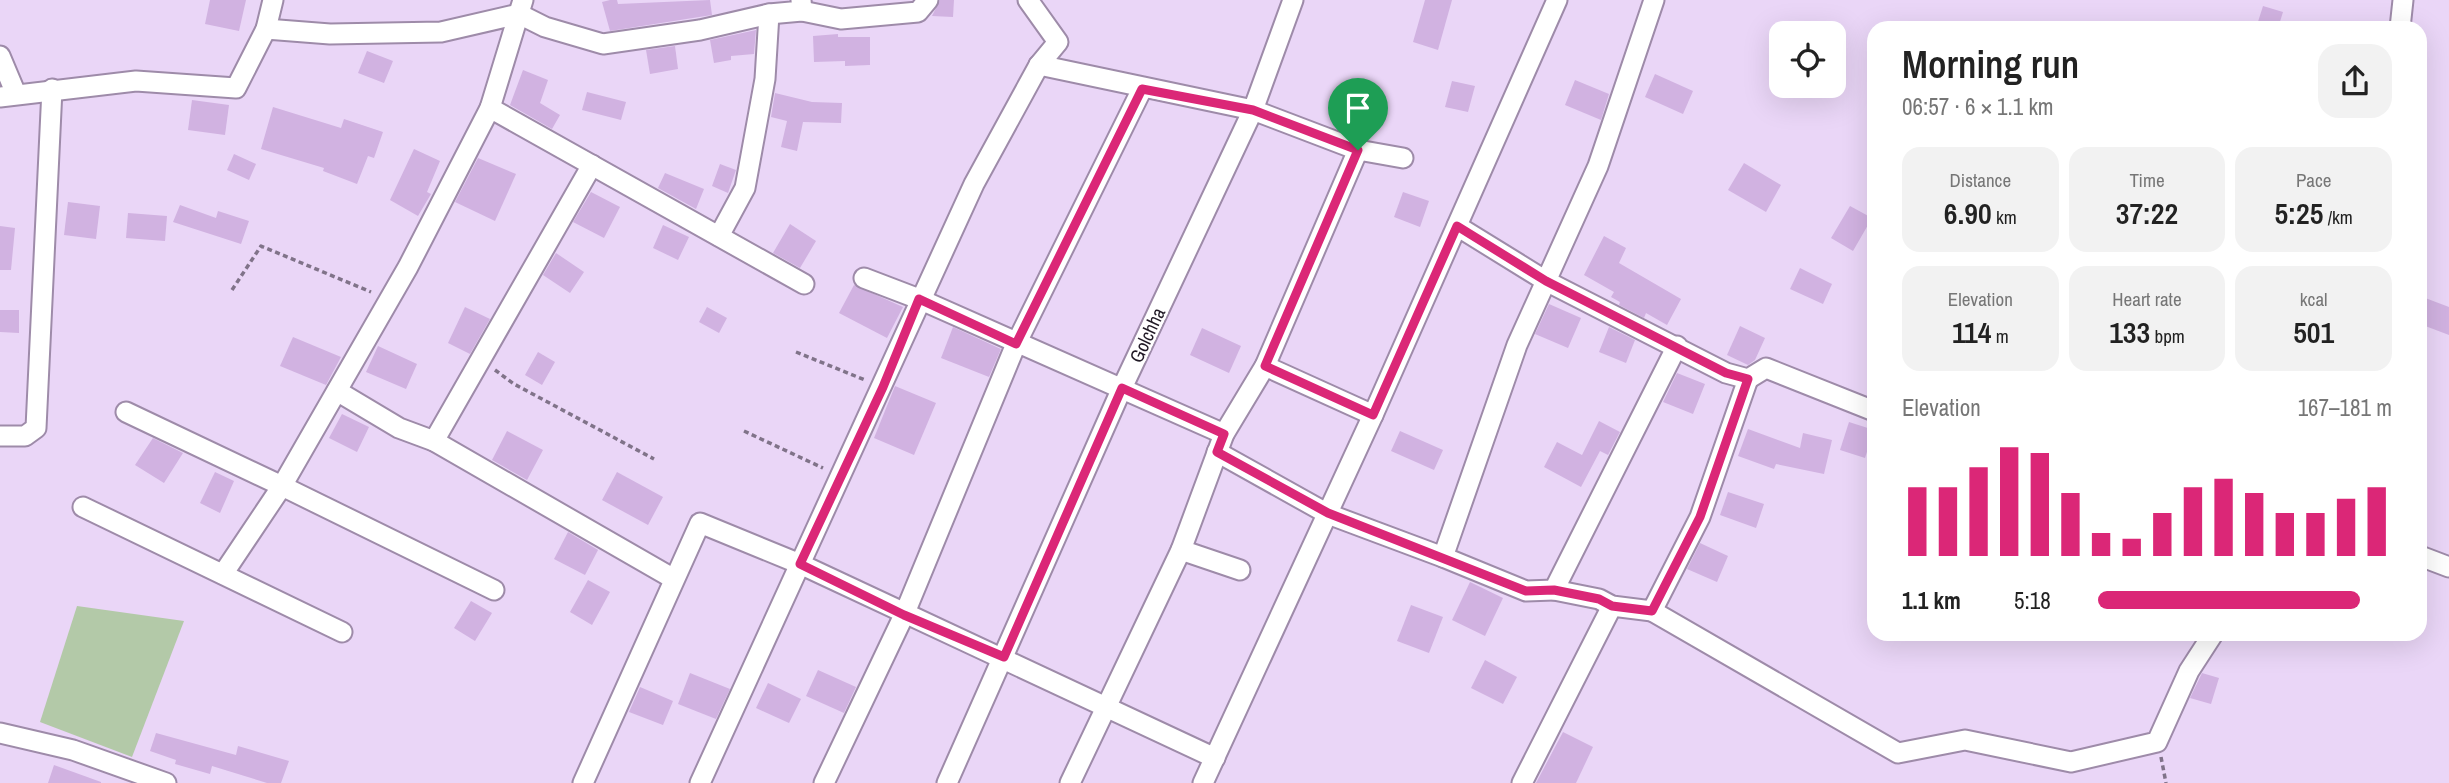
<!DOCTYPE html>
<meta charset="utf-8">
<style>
body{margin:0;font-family:"Archivo Narrow",sans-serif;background:#f2f2f2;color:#222;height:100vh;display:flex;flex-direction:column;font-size:26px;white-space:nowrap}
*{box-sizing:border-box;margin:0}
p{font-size:23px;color:#767676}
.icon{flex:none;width:38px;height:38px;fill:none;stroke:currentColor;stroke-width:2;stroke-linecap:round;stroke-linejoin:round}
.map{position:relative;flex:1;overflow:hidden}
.sheet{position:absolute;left:1867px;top:21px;width:560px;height:620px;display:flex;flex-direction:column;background:#fff;border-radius:21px;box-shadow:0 7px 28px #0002}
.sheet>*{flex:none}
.buttons{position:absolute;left:1769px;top:21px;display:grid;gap:14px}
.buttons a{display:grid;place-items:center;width:77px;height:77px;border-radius:14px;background:#fff;box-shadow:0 7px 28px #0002;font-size:35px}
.pin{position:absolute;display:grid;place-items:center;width:60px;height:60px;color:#fff;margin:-72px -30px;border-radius:50% 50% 50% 0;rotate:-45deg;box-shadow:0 0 7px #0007}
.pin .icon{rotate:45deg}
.round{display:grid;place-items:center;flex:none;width:74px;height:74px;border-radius:21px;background:#f2f2f2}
.head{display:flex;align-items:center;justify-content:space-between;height:119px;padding:0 35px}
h1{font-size:38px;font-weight:600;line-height:52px}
.stats{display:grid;grid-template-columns:repeat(3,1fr);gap:10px;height:119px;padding:7px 35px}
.stats div{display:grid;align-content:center;border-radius:18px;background:#f2f2f2;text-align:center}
.stats b{font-size:30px;font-weight:600}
.stats small{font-size:19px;font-weight:400}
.stats p{font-size:19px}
.chart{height:196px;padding:14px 35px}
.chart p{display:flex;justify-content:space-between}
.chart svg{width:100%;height:126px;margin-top:7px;stroke:#db2777;stroke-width:6}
ul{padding:0 35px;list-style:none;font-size:23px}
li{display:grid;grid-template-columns:112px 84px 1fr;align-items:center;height:52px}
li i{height:18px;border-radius:9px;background:#db2777}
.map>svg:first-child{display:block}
.green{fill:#b3c9a8}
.building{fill:#d1b2e1}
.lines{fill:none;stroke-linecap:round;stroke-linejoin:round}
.minor-casing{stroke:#9e8ba9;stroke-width:23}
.path{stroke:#807389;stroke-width:3.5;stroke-dasharray:5 3.5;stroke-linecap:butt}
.minor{stroke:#fff;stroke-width:19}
.route-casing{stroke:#fff;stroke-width:14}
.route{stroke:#db2777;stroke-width:9}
.labels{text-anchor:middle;stroke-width:5;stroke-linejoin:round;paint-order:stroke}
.street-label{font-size:19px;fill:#201925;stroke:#fff}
</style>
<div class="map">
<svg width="2449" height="783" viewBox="0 0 2449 783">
<rect width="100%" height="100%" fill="#ead6f7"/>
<polygon class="green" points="77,606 184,621 132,757 40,722"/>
<g class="building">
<polygon points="210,0 246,0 239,31 205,24"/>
<polygon points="610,0 617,0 618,4 710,0 712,15 610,31 602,2"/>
<polygon points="940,0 954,0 953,17 932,16"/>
<polygon points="1425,0 1452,0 1438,50 1413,42"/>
<polygon points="2263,6 2283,12 2278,28 2256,28"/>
<polygon points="756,30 754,54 731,56 731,60 714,63 710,40"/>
<polygon points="838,34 838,37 870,37 870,65 845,66 845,61 814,62 813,36"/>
<polygon points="675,46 678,69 650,74 646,50"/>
<polygon points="367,51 393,61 384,83 358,73"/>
<polygon points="523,70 548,80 540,103 560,115 552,129 510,105"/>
<polygon points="1655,74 1693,91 1683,114 1645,97"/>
<polygon points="1575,80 1609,94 1601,120 1565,105"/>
<polygon points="1452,81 1475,86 1468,112 1445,107"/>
<polygon points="587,92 626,102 621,120 582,110"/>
<polygon points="775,93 812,102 842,103 841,123 803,122 797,151 781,147 787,121 771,117"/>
<polygon points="192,100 229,105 225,135 188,130"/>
<polygon points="273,107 341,128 344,119 383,132 374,158 368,156 357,184 323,171 324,168 261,149"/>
<polygon points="414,149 440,161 427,192 431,194 418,216 390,200"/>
<polygon points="234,154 256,164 249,180 227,170"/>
<polygon points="478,158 516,174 495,221 455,202"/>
<polygon points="1744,163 1781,185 1766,212 1728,190"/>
<polygon points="720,164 736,170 728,193 712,186"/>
<polygon points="665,173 704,189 696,209 658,188"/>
<polygon points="591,192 620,207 604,238 573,222"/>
<polygon points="1403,192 1429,201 1420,227 1394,217"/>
<polygon points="68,202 100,206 96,239 64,235"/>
<polygon points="180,205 216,218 218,211 249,221 241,244 173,222"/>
<polygon points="1850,206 1872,218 1853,251 1831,238"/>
<polygon points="128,213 167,216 165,241 126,238"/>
<polygon points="790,224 816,241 800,268 773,253"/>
<polygon points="663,225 689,237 678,260 653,248"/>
<polygon points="0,226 15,228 11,270 0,270"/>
<polygon points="1604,236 1626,248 1619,263 1681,299 1667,325 1646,313 1644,318 1619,305 1620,302 1611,297 1614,292 1584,275"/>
<polygon points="556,253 584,272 570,293 543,275"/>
<polygon points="1800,268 1832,284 1823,304 1790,289"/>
<polygon points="854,285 903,307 887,338 839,313"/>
<polygon points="2420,296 2449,307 2449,335 2420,324"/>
<polygon points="1549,304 1581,318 1568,348 1535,334"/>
<polygon points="465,307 490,319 470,354 448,343"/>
<polygon points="707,307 727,318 719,333 699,322"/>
<polygon points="0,310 19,310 19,333 0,332"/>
<polygon points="1740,326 1765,338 1755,360 1748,365 1727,355"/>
<polygon points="953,327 1001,349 989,377 941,358"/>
<polygon points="1609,327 1635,340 1626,363 1599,352"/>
<polygon points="1202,328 1241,346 1229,373 1190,355"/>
<polygon points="293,337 341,357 326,385 280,366"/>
<polygon points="378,346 417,364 406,389 366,372"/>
<polygon points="538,352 555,362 542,385 525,375"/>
<polygon points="1677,373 1705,384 1693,414 1663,402"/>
<polygon points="895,386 936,403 914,455 874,438"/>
<polygon points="342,414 369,427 357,452 329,438"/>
<polygon points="1599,421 1620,432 1608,455 1600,451 1581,487 1544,467 1557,442 1582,455"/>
<polygon points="1849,422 1874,430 1865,458 1840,450"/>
<polygon points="1748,429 1800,448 1803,433 1832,440 1824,474 1776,464 1774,469 1738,456"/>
<polygon points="507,431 543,450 527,480 492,460"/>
<polygon points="1400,431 1443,450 1434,470 1391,451"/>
<polygon points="153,438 183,453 164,483 135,465"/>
<polygon points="215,472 234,481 220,513 200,503"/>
<polygon points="617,472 663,497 648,525 602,500"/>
<polygon points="1728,492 1764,504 1756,528 1720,515"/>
<polygon points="568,532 598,550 585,575 554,559"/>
<polygon points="1700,543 1728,556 1717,582 1687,569"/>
<polygon points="588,580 610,592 592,625 570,612"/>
<polygon points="1470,582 1503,598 1485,636 1452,620"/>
<polygon points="471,601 492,613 475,641 454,628"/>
<polygon points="1411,605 1443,617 1429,653 1397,641"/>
<polygon points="1485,660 1517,677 1503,704 1471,688"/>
<polygon points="818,670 856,687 844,713 806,696"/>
<polygon points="690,673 730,689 716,719 678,704"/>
<polygon points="2202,673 2219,678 2211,704 2190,698"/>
<polygon points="768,683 801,699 789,723 756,708"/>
<polygon points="640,687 673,701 663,725 629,712"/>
<polygon points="1563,732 1593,747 1576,783 1536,783"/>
<polygon points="156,733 236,755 238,746 289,761 281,783 267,783 212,766 210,774 175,764 176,760 150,751"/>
<polygon points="54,765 101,782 101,783 48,783"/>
</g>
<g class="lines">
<g class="minor-casing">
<g id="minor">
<polyline points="1654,0 1598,166 1546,281 1726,373 1748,379 1766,368 1874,411"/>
<polyline points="802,11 841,19 918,12 928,0"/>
<polyline points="2400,28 2403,0"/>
<polyline points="266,29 273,0"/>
<polyline points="0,56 16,94"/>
<polyline points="1039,65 1253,110 1358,150 1403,158"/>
<polyline points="0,97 136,81 236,88 266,29 330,34 441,32 519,14 545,27 603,44 700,30 769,14 802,11 801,0"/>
<polyline points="490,108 804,284"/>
<polyline points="1457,226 1546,281 1517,345 1443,557 1526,591 1554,590 1677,346"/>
<polyline points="719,236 745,188 765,79 769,14"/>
<polyline points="864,278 919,299 1224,434"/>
<polyline points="1265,366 1373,415"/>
<polyline points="337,391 399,428 434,441 674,579"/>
<polyline points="126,412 282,486 408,267 490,108 523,0"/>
<polyline points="0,436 25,436 36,428 52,89"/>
<polyline points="434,441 592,165"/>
<polyline points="1217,452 1328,514 1443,557"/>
<polyline points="83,507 342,632"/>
<polyline points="1181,550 1240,570"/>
<polyline points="2420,556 2449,567"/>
<polyline points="223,574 282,486 494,590"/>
<polyline points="1554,590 1599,599 1612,606 1652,611 1700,517 1748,379"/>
<polyline points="1652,611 1898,753 1965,740 2071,762 2157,742 2189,671 2213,634"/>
<polyline points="0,733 73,750 166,783"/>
<polyline points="583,783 700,523 800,564 974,184 1039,65 1058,42 1028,0"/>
<polyline points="700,783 800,564 1215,758"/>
<polyline points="824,783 904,615 1016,344 1142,89"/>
<polyline points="947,783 1122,388 1253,110 1293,0"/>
<polyline points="1070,783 1181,550 1224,434 1265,366 1358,150"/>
<polyline points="1203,783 1373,415 1557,0"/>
<polyline points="1522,783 1612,606"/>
</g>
</g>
<g class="path">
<polyline points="232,290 261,246 371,292"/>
<polyline points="796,352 865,380"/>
<polyline points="495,370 514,384 654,459"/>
<polyline points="744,431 823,468"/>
<polyline points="2161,757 2166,783"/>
</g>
<use href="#minor" class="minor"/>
</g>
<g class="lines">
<g class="route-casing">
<polygon id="route" points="1142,89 1253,110 1358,150 1265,366 1373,415 1457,226 1546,281 1726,373 1748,379 1700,517 1652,611 1612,606 1599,599 1554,590 1526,591 1328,513 1217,452 1224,434 1122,388 1004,657 904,615 800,564 883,387 919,299 1016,344"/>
</g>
<use href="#route" class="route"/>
</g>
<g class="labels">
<g class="street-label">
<text transform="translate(1147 335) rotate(-65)" y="7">Golchha</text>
</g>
</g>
</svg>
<div class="buttons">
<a><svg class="icon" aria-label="locate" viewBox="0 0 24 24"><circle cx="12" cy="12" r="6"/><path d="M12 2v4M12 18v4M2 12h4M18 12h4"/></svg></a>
</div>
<div class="pin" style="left:1358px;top:150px;background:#1e9e55"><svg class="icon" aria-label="arrive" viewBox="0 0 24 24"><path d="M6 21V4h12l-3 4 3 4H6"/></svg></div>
<section class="sheet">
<div class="head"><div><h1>Morning run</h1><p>06:57 · 6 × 1.1 km</p></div><a class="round"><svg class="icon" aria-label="share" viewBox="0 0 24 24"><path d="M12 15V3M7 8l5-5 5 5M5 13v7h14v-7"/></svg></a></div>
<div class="stats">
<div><p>Distance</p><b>6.90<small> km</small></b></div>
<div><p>Time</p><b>37:22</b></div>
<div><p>Pace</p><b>5:25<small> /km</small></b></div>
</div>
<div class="stats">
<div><p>Elevation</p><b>114<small> m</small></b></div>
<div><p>Heart rate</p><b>133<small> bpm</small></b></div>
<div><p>kcal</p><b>501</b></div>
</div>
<div class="chart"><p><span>Elevation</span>167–181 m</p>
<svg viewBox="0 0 160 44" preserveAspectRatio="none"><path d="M5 44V20M15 44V20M25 44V13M35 44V6M45 44V8M55 44V22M65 44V36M75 44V38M85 44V29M95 44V20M105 44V17M115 44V22M125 44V29M135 44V29M145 44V24M155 44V20"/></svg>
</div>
<ul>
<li><b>1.1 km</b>5:18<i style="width:89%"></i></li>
</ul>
</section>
</div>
